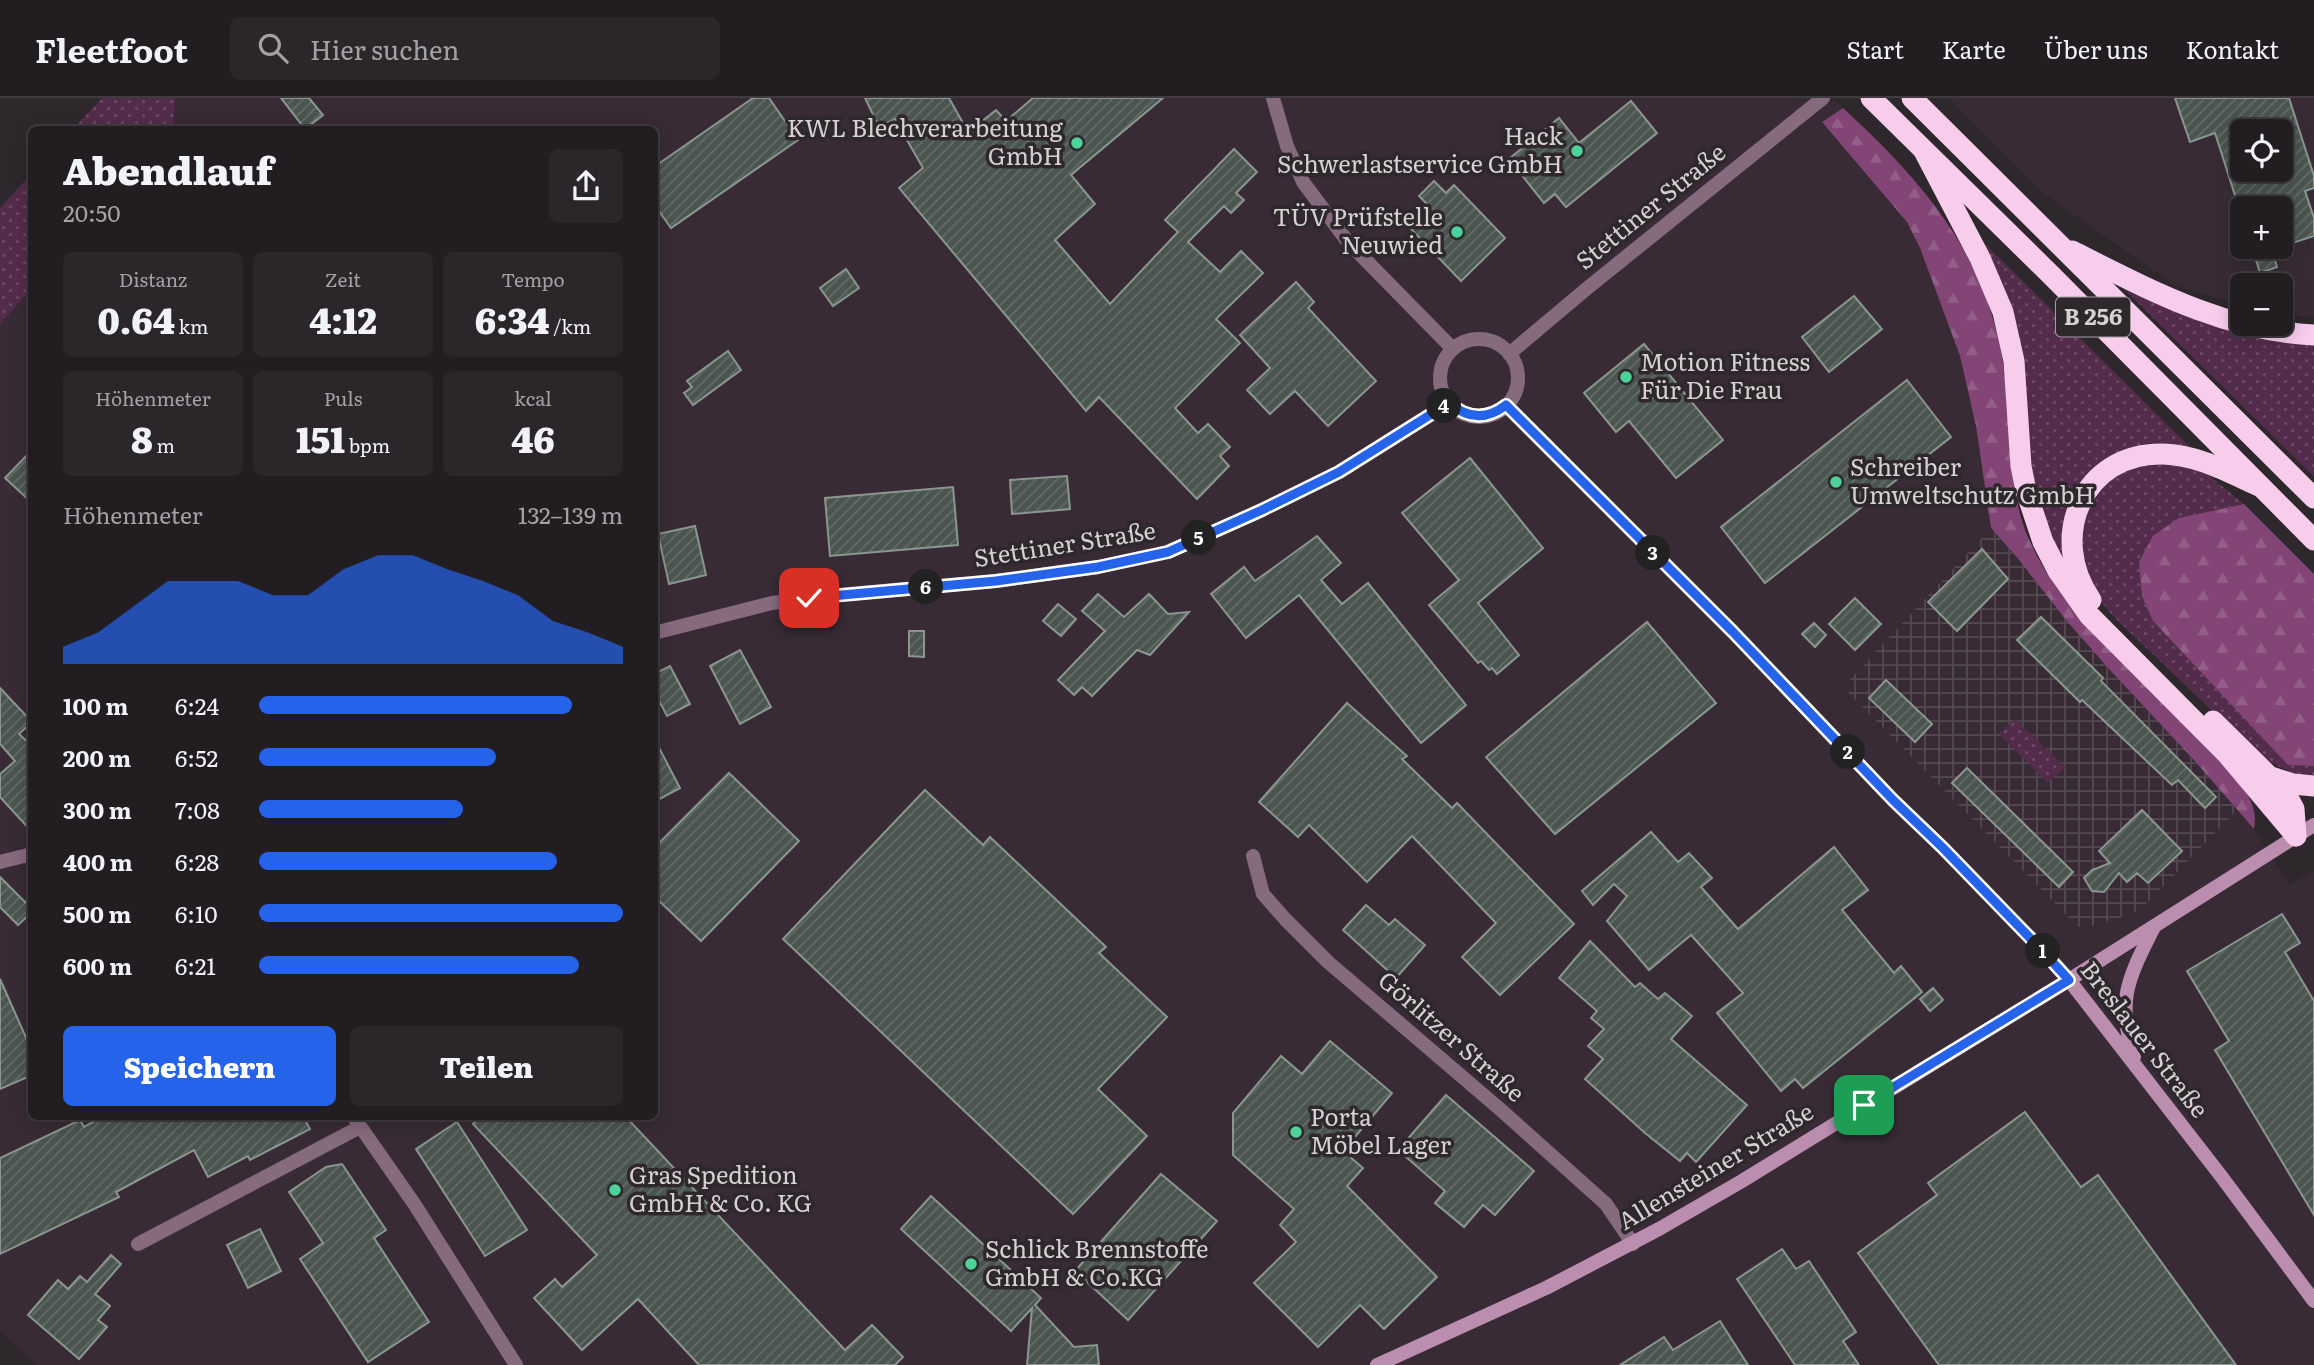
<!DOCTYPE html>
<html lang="de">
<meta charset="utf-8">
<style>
body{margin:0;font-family:Literata,serif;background:#2a262a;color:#f1f3f6;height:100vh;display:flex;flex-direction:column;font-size:26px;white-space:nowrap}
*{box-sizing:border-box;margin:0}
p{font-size:23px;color:#a2a2a5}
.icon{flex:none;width:38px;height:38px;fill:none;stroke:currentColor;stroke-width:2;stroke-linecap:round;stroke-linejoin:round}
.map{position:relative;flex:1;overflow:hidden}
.side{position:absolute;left:28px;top:28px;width:630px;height:994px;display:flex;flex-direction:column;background:#221d21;border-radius:10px;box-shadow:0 4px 18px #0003,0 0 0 2px #3f3b3f}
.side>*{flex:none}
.fabs{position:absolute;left:2230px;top:21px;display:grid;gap:14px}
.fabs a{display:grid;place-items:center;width:63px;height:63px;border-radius:10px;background:#221d21;box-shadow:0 4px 18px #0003,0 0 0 2px #3f3b3f;font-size:35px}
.pin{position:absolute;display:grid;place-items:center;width:60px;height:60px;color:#fff;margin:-30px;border-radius:14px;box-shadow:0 4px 10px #0006}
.km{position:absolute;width:35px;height:35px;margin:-18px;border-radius:50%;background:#222;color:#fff;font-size:19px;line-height:35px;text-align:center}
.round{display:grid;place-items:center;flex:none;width:74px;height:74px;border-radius:10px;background:#2a262a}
.headline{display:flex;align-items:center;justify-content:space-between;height:119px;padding:0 35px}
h1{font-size:38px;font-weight:800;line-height:52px}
.metrics{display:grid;grid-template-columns:repeat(3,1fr);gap:10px;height:119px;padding:7px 35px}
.metrics div{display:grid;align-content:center;border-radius:10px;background:#2a262a;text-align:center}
.metrics b{font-size:35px;font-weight:800}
.metrics small{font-size:19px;font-weight:400}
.metrics p{font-size:19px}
.chart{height:196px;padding:14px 35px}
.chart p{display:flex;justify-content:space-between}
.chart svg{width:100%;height:126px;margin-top:7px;fill:#2563eb;opacity:.7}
.action{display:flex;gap:14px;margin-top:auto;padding:14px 35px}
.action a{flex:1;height:80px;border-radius:10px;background:#2563eb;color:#fff;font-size:28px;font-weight:800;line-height:80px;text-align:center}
.action a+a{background:#2a262a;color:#f1f3f6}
ul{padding:0 35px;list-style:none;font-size:23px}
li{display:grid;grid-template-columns:112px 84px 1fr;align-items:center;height:52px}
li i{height:18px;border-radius:9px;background:#2563eb}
header{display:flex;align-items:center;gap:42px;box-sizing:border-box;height:98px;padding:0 35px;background:#221d21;border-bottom:2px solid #3f3b3f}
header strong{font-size:33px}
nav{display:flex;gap:38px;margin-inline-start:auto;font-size:24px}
.search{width:490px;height:63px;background:#2a262a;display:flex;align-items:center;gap:18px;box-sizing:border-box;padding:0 24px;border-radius:10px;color:#a2a2a5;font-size:26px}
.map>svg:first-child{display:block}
.built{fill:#382b35;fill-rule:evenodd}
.industrial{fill:url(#industrial-grid)}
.grass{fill:url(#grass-dots)}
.forest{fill:url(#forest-firs)}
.building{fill:url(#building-hatch);stroke:#8b9690;stroke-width:2;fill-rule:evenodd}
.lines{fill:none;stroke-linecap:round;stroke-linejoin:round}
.street{stroke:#866a7e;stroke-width:14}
.secondary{stroke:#bb8daf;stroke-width:14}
.highway{stroke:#f8cdec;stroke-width:21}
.route-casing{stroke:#fff;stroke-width:14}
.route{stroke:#2563eb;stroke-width:9}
.poi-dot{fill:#4dd39a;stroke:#2e272c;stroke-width:2.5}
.labels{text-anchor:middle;stroke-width:7;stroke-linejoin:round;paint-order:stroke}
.shield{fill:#2e272c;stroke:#a39da2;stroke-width:2}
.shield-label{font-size:23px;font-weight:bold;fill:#d5d0d4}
.poi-label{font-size:24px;fill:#d5d0d4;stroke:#2e272c;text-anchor:start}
.street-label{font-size:24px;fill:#d5d0d4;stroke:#2e272c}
</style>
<header>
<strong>Fleetfoot</strong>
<div class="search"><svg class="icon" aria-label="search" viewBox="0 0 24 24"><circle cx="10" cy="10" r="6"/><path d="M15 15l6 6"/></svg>Hier suchen</div>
<nav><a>Start</a><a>Karte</a><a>Über uns</a><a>Kontakt</a></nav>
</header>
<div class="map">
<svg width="2314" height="1267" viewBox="0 0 2314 1267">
<defs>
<pattern id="industrial-grid" width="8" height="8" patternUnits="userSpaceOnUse" patternTransform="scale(1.75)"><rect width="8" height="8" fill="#382b35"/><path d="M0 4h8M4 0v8" fill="none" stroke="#544951"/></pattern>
<pattern id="grass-dots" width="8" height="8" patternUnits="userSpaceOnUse" patternTransform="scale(1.75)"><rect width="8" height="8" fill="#542c4b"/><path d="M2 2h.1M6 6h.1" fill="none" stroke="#6c4a64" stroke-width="1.8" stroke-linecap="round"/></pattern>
<pattern id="forest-firs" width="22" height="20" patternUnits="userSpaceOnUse" patternTransform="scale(1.75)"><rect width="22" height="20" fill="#824575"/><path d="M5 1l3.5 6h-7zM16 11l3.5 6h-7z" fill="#935f88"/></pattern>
<pattern id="building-hatch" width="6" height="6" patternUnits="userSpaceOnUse" patternTransform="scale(1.75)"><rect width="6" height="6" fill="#4b5550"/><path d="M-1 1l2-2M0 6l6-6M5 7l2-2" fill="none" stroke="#646c68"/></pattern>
</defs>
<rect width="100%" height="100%" fill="#2e272c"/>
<g class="built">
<polygon points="175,0 1798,0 1799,2 1801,0 1832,0 1843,10 1822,24 1907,124 1920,150 1960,258 1976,328 1991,430 2254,731 2289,787 2314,773 2314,1267 37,1267 0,1233 0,226 31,192 32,1018 654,1018 654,32 173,31"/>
<path d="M1949 0H2314V219L2280 217V187H2242V207L2176 188 2044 96ZM2242 33H2280V72H2242ZM2242 110H2280V149H2242Z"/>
</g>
<polygon class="industrial" points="1991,430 2020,463 2109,571 2193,661 2237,712 2139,813 2089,829 2078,829 1843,589"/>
<g class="grass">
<polygon points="102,0 175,0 173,31 73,31"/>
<polygon points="31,76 31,192 0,226 0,110"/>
<path d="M1975 136 2191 350C2172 345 2151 342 2132 349 2123 353 2114 361 2105 367 2069 390 2058 415 2063 458L2058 460 2042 426Z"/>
<polygon points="2122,189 2314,245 2314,379"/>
<path d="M2171 365 2206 375 2244 406 2179 420 2288 667 2314 668V680C2292 677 2274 667 2255 654L2112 517 2099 501 2081 458 2084 417 2105 387 2121 376 2138 368Z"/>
<polygon points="2015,621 2065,669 2048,685 1999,636"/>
</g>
<g class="forest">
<path d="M1843 10C1926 86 1992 163 2005 280 2011 333 2007 387 2027 437 2051 493 2093 536 2136 579 2166 609 2195 639 2225 669 2242 690 2259 703 2254 731L2193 661 2109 571 2066 522 2020 463 1991 430 1976 328 1960 258 1920 150 1907 124 1822 24Z"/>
<polygon points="2244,406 2314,476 2314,668 2288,667 2153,523 2142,498 2139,464 2153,438 2179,420"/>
</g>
<g class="building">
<polygon points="281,0 309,0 323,17 305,31"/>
<polygon points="753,0 769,0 798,42 671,130 654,106 654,69"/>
<polygon points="865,0 949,0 968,34 996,12 1006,23 1033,0 1163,0 1071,77 1095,106 1055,142 1110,206 1178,134 1165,122 1234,51 1257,74 1236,95 1244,102 1231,115 1224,108 1188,144 1220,174 1241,153 1263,175 1216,221 1240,245 1175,310 1198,335 1208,326 1230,349 1220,358 1229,368 1197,401 1099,299 1086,313 899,90 923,70 895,21 879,29"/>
<path d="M2175 0H2289L2314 78V90L2305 93 2314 120V138L2280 149V110H2239L2215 35 2190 44ZM2242 33H2280V72H2242Z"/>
<polygon points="1631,3 1657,35 1566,109 1555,96 1544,105 1509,61 1559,20 1579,45"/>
<polygon points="1434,83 1446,95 1454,87 1505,140 1461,183 1408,128 1429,108 1419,98"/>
<polygon points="2252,149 2271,149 2277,169 2260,175"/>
<polygon points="846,171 859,190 833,208 820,190"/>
<polygon points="1296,184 1314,204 1308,210 1376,283 1328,328 1295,293 1270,316 1247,292 1270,270 1240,237"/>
<polygon points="1854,198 1882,231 1829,274 1802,239"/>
<polygon points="1644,246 1723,342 1676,380 1629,323 1616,334 1584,295"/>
<polygon points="728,253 741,272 693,307 684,295 692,289 687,283"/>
<polygon points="1907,282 1951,339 1765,485 1721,429"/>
<polygon points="32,352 32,405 5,380"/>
<polygon points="1470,360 1543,450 1478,505 1519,557 1497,576 1492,570 1489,572 1481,563 1478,565 1429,507 1459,482 1402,415"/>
<polygon points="1067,378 1070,411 1012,416 1010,382"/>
<polygon points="953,389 958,447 830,458 825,400"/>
<polygon points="695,428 706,477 669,486 658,436"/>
<polygon points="1317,438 1341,465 1321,482 1342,506 1368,485 1466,607 1421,645 1299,497 1246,540 1211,496 1244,469 1255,483"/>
<polygon points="1982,451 2008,481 1957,533 1928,504"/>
<polygon points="1098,496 1124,519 1149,496 1168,516 1189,514 1150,557 1137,552 1092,598 1082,589 1074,597 1058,582 1105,533 1082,513"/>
<polygon points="1855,500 1881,526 1855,552 1829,526"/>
<polygon points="1058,506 1076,521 1061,538 1043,523"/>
<polygon points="2041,519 2103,580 2101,583 2216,699 2205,710 2178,682 2172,687 2082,602 2080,604 2017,542"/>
<polygon points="1647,524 1716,605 1555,736 1486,659"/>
<polygon points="1814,525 1826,537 1815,549 1802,536"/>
<polygon points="909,533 924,533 924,559 909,558"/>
<polygon points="740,552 771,609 740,626 710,568"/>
<polygon points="670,568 690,606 667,618 654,593 654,576"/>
<polygon points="1886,582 1932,626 1915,644 1869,600"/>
<polygon points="0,590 32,624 19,636 32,648 32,734 0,699 0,676 15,663 0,646"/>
<polygon points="1347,605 1407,658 1402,661 1452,710 1457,705 1574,826 1500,897 1462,859 1496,825 1412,738 1367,784 1309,727 1298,739 1259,704"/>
<polygon points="654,640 680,690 654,704"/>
<polygon points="1967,670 2073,774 2059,789 1952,685"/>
<polygon points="729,675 799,743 701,843 654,798 654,750"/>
<polygon points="925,692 983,747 990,739 1106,849 1099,855 1167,919 1098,991 1147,1038 1073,1116 783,841"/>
<polygon points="2142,712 2182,753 2148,785 2137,775 2127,784 2119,775 2104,794 2092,793 2084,780 2092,772 2110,765 2099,753"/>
<polygon points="1651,734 1678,764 1689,755 1712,780 1701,789 1738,831 1834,749 1868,792 1842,812 1894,875 1901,868 1922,894 1803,990 1795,981 1781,993 1717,915 1743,895 1691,837 1649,872 1607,823 1627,798 1614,786 1593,807 1582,793"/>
<polygon points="0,779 32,811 32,814 18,827 0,809"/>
<polygon points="1366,807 1389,827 1395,821 1425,847 1396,880 1343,832"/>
<polygon points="2282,816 2300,845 2285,854 2314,903 2314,1117 2215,952 2229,943 2187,873"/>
<polygon points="1590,843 1635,889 1640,885 1658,901 1665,895 1692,918 1671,941 1747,1007 1696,1064 1687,1055 1680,1063 1645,1035 1585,981 1603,961 1588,948 1604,931 1591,920 1597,913 1559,880"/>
<polygon points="0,881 32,953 32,977 0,991"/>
<polygon points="1933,890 1943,902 1930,913 1920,901"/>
<polygon points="1330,943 1392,995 1343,1053 1363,1070 1347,1088 1437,1179 1384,1231 1360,1207 1318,1249 1254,1185 1296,1144 1280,1127 1294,1111 1233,1057 1233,1015 1281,958 1302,976"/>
<polygon points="1446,997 1534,1073 1495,1117 1483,1107 1464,1129 1435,1105 1445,1093 1398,1052"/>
<polygon points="2025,1014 2081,1089 2098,1077 2236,1267 1939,1267 1858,1155 1937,1097 1928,1085"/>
<polygon points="104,1018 303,1018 310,1031 250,1062 248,1058 208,1079 194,1052 116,1094 119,1099 0,1156 0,1060 80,1022 84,1029"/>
<polygon points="481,1018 625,1018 845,1252 872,1227 903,1259 895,1267 699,1267 638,1201 582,1252 534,1200 555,1181 562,1189 597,1157 473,1026"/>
<polygon points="457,1024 527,1132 485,1158 416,1051"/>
<polygon points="342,1066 386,1132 374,1140 429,1224 368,1264 300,1161 323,1145 289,1094 326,1069"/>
<polygon points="1161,1076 1217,1123 1128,1222 1075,1173"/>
<polygon points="931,1098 1041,1200 1035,1207 1074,1249 1097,1247 1099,1267 1027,1267 1032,1210 1011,1233 901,1131"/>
<polygon points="260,1131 281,1173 248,1190 227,1147"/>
<polygon points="1782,1151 1796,1171 1809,1163 1856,1234 1843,1243 1859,1267 1795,1267 1737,1181"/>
<polygon points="111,1157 121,1166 95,1196 110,1208 98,1222 107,1229 79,1261 28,1217 58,1182 68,1191 80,1178 87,1184"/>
<polygon points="1720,1223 1748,1267 1620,1267 1664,1239 1673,1252"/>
</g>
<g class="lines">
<g class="street">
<polyline points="1273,0 1287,48 1303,84 1348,144 1453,251"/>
<circle cx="1479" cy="280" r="39"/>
<polyline points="1509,256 1585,192 1823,0"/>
<polyline points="1506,307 1733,534 1893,702 1943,750 2045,855 2069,882"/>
<polyline points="654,535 772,505 838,497 996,483 1098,469 1168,454 1262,412 1339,374 1449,305"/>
<polyline points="1253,758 1263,796 1285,821 1328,864 1501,1012 1606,1106 1633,1146"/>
<polyline points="0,764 32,756"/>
<polyline points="353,1018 415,1107 516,1267"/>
<polyline points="138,1146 360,1029"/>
</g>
<g class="secondary">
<polyline points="2069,882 2221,1078 2314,1203"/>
<path d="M2134 959C2116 902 2128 881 2154 829"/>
<polyline points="1377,1267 1546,1190 1659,1131 1742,1083 2069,882 2314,727"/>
</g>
<g class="highway">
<polyline points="1871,0 2052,178 2314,442"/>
<polyline points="1912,0 2314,400"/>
<polyline points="1924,53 1980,160 2003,214 2014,263 2021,368 2026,393 2043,444 2058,473 2089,517 2227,656 2296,738"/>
<path d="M2072 153C2150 192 2225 233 2314 237"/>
<path d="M2091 502C2047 439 2083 354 2163 356 2198 357 2228 374 2259 388"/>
<polyline points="2213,623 2285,694 2294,711 2296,738"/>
<polyline points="2271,679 2293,686 2314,688"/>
</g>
</g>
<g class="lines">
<g class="route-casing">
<path id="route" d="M809 500 996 483 1098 469 1168 454 1262 412 1339 374 1449 305C1468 321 1487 322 1506 307L1733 534 1893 702 1943 750 2036 846 2069 882 1864 1007"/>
</g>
<use href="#route" class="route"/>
</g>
<g class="poi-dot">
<circle cx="1077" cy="45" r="7"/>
<circle cx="1577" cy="53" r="7"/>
<circle cx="1457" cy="134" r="7"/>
<circle cx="1626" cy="279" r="7"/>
<circle cx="1836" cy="384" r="7"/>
<circle cx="1296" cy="1034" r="7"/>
<circle cx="615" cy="1092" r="7"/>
<circle cx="971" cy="1166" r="7"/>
</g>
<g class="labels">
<rect class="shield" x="2056" y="199.5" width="74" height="39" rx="5"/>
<g class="shield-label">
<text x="2093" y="227">B 256</text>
</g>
<g class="poi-label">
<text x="1063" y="39" text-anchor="end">KWL Blechverarbeitung<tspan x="1063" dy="28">GmbH</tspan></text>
<text x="1563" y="47" text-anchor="end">Hack<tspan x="1563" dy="28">Schwerlastservice GmbH</tspan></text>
<text x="1443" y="128" text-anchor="end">TÜV Prüfstelle<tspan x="1443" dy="28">Neuwied</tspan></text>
<text x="1640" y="273">Motion Fitness<tspan x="1640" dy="28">Für Die Frau</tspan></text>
<text x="1850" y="378">Schreiber<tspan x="1850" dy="28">Umweltschutz GmbH</tspan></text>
<text x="1310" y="1028">Porta<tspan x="1310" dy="28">Möbel Lager</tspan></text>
<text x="629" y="1086">Gras Spedition<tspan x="629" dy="28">GmbH &amp; Co. KG</tspan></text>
<text x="985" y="1160">Schlick Brennstoffe<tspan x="985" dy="28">GmbH &amp; Co.KG</tspan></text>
</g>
<g class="street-label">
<text transform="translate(1651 109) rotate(-39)" y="8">Stettiner Straße</text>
<text transform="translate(1065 447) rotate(-9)" y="8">Stettiner Straße</text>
<text transform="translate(1451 939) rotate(41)" y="8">Görlitzer Straße</text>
<text transform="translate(2144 942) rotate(52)" y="8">Breslauer Straße</text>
<text transform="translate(1716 1069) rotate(-31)" y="8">Allensteiner Straße</text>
</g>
</g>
</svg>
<div class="fabs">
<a><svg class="icon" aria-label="locate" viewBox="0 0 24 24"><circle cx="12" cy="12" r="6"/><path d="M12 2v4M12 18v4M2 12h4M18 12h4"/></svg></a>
<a>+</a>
<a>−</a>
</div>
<div class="pin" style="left:1864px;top:1007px;background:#1e9e55"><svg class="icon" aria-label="arrive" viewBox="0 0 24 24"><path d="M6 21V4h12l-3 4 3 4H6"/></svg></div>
<div class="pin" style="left:809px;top:500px;background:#d93025"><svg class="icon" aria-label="check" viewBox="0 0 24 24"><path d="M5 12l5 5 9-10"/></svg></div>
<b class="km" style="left:2043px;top:853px">1</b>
<b class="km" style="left:1848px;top:654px">2</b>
<b class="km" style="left:1653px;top:455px">3</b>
<b class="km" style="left:1444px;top:308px">4</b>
<b class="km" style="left:1199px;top:440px">5</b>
<b class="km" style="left:926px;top:489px">6</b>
<section class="side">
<div class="headline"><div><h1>Abendlauf</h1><p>20:50</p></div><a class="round"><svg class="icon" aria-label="share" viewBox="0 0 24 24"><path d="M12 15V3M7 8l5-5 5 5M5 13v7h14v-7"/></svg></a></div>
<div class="metrics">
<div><p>Distanz</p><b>0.64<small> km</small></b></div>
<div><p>Zeit</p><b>4:12</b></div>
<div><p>Tempo</p><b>6:34<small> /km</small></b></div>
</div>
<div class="metrics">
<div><p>Höhenmeter</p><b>8<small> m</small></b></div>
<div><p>Puls</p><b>151<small> bpm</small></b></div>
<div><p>kcal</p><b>46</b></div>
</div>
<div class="chart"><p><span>Höhenmeter</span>132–139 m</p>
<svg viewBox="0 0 160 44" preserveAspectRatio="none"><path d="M0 44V38L10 33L20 24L30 15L40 15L50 15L60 20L70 20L80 11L90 6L100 6L110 11L120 15L130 20L140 29L150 33L160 38V44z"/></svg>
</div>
<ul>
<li><b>100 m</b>6:24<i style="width:86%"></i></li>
<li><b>200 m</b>6:52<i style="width:65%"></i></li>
<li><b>300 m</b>7:08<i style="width:56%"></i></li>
<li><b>400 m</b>6:28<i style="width:82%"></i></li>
<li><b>500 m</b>6:10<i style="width:100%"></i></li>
<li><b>600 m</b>6:21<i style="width:88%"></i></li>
</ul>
<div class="action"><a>Speichern</a><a>Teilen</a></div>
</section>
</div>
